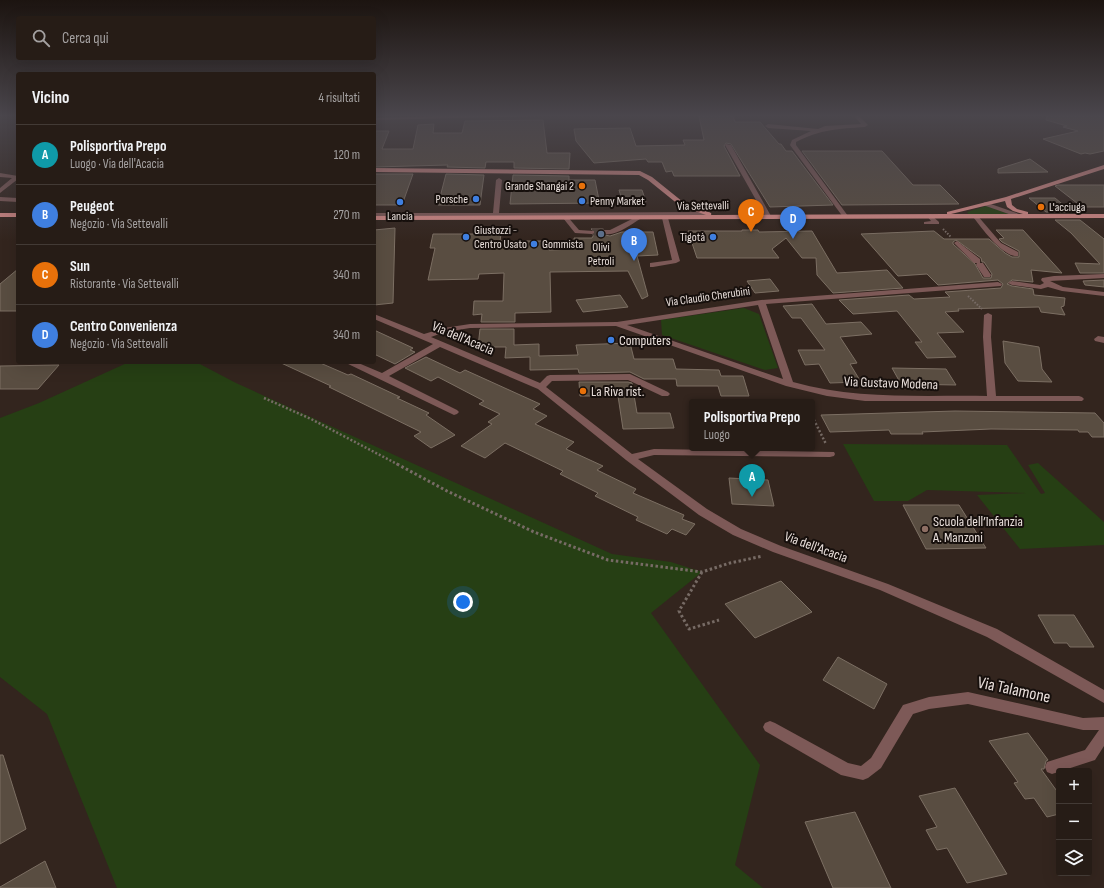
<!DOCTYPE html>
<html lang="it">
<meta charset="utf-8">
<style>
body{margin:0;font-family:"Sofia Sans Condensed",sans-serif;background:#2e251f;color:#f1f3f6}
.controls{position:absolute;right:12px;bottom:12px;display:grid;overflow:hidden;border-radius:4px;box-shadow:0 4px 16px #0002}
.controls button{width:36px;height:36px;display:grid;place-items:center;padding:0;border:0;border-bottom:1px solid #423a35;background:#261c16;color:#f1f3f6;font:20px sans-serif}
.you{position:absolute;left:463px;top:602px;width:14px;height:14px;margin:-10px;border:3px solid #fff;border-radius:50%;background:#1a73e8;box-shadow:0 0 0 6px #1a73e833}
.badge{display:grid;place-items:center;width:26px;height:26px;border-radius:50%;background:#2563eb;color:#fff;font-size:13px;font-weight:700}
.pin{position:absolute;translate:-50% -33px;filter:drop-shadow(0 1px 2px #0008)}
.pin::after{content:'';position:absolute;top:21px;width:14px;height:12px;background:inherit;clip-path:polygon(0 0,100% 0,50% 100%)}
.popup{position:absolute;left:689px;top:399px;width:126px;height:52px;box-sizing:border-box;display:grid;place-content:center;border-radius:4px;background:#261c16;filter:drop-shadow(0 1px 3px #0005);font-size:13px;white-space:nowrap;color:#a4a1a1}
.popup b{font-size:15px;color:#f1f3f6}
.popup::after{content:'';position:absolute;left:50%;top:100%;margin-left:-8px;border:8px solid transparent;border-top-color:#261c16}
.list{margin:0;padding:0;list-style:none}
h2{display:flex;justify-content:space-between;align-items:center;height:52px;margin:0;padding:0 16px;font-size:17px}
h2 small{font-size:13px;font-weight:400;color:#a4a1a1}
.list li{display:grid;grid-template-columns:26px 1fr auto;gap:12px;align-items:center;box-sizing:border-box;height:60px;padding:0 16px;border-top:1px solid #423a35}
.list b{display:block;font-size:15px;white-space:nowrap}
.list p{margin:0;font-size:13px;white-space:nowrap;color:#a4a1a1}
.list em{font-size:13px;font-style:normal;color:#a4a1a1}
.icon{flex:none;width:22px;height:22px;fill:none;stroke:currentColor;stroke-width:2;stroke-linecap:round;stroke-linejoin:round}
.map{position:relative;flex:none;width:1104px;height:888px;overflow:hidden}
.search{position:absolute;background:#261c16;box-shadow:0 4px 16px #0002;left:16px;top:16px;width:360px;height:44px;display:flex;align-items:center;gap:10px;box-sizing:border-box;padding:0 14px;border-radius:4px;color:#a4a1a1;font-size:15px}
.panel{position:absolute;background:#261c16;box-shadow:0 4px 16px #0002;left:16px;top:72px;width:360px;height:292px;border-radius:4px}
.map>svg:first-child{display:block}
.green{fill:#263f14}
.building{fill:#594d41;stroke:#7c6f63;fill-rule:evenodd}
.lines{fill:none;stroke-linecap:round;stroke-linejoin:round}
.minor-tunnel{stroke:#4e413a;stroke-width:7;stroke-dasharray:7 3.5;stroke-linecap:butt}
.path-far2{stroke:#776b65;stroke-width:2;stroke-dasharray:1.5 1.5;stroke-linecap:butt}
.path-far1{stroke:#776b65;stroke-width:2.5;stroke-dasharray:2 2;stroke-linecap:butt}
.path{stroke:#776b65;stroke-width:3;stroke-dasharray:2.5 2.5;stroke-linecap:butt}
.minor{fill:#7d5957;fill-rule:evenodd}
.major{fill:#d18885;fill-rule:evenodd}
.food-dot{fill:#e8710a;stroke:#160f0c;stroke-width:1.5}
.shop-dot{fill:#3f7fe0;stroke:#160f0c;stroke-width:1.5}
.service-dot{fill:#5c6f8a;stroke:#160f0c;stroke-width:1.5}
.education-dot{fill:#8d6e63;stroke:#160f0c;stroke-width:1.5}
.labels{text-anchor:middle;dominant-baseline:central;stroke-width:4;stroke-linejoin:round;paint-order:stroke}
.far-poi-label{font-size:12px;fill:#e9dfdb;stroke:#160f0c;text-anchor:start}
.far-street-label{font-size:12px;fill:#e9dfdb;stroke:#160f0c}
.street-label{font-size:14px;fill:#e9dfdb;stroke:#160f0c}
.poi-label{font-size:14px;fill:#e9dfdb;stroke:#160f0c;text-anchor:start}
.near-street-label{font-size:17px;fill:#e9dfdb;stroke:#160f0c}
</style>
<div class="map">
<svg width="1104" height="888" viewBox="0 0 1104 888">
<rect width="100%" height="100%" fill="#33251e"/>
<path class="green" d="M986 206 1010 214 969 215 967 212Z
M744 308 759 314 778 368 765 370 662 335 661 320Z
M129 362H196L236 383 612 554 671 562 702 572 651 613 760 765 735 865 763 888H117L47 714 0 677V418L39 403Z
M843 444 1007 445 1041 494 1045 493 1028 465 1038 463 1104 522V545L1020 549 977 495 1027 493 927 490 908 501H874Z"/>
<path class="building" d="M699 116H733L735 122H760L779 144H781L786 151H792L833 205 770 207 731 144 726 143 724 146 740 176H674L672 171 666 172 662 162H648L646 159 594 163 576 141 574 129 630 128 636 146 685 145 683 140H704Z
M1047 116H1104V151L1090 154 1085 153 1081 154 1043 139 1078 131 1063 127 1067 126 1046 120Z
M543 120 547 153H570L569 169 514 168V162H486L485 168 447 167 448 165 374 167V131H389L382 149H413L418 125 434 124 433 133H462L465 121Z
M802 151H882L913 185H940L959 204 842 205Z
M1030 159 1048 172 998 173V169Z
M374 174H413L402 205H374Z
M446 174 484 175 480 205H438Z
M513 175 569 176V180H595L599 200H597L598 203 510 204Z
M1058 185H1104V207H1082L1055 186Z
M619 190H642L646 202 623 203Z
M1029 198H1055L1072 212H1046Z
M1055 220H1080L1104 239V273H1080L1075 263 1100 264 1071 233Z
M395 228 393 303 374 305V230Z
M591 229H603L600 233 605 235 610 236 622 232H653L658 255 637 256 648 296 642 299 628 271 550 272 551 312 515 313V322H481L482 314 473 315 474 301H503L504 273 479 274 478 279 428 280 435 248H430L433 234H501L500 241H548L549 250 575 249 574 238H592L596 231Z
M742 230H758L759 232 812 231 837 273 887 270 903 288 833 293 817 275 816 258H802L786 238 772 249 779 258H697L688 231H742Z
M996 230H1023L1062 273 1031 270 1033 282 1012 280 1007 284 1012 286 1033 289 1034 295 1065 298 1064 306 1061 307 1065 315 1041 312 1039 307 958 309 959 311 945 312 964 332 937 333 956 357 927 358 915 342H922L897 311 853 314 839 300 909 295 914 299 950 297 945 292 1001 288 1003 284 998 280 938 285 927 274 898 276 861 234 934 231 944 239H989L1005 253 1012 257H1019V251L1002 242 999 239 1004 238ZM956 240 981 258 982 262H984L992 274 991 278H983L975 264 953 244V242Z
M18 269V311H0V284Z
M770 279 779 291 755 293 747 281Z
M1104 280V287L1085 285 1083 281Z
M620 295 628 307 583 312 576 300Z
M812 304 826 324 861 322 872 334 840 337 857 363 850 364 861 382 830 383 819 364 805 365 798 350H825L801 318H792L783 306Z
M480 329H514V345L539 344V356L578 355 576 345 630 343 634 359H673L676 369 719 370 721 376H743L749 396H721L718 386H677L676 379H644L630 372 579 373 578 369 530 370V357L505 358 506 347H478Z
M374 330 413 348 410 350 415 352 395 364 374 354Z
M1003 341 1039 347 1042 369 1052 382 1018 381 1005 363Z
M426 357 460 373 465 370 540 404 533 409 547 416 535 424 574 442 566 449 603 466 597 470 636 489 633 493 684 515 682 519 695 524 686 535 672 529 667 534 636 520 638 517 595 496 598 493 560 474 563 471 505 443 485 458 461 446 492 424 488 422 500 414 479 404 484 401 438 377 431 381 405 368Z
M279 362H318L348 375 351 374 400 397 397 398 429 413 426 415 455 435 431 448 414 436 421 432 329 387 331 386Z
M59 365 38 389H0V366Z
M892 368 946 369 956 385 901 384Z
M579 382H628L632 383 637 413H670L674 428 623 429 618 396H580Z
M955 411 1095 413 1104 423V437H1092L1088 432H1079L1078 430 991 429 922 432 923 434H891L889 430 830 432 821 415Z
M729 478 768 480 774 506 732 504Z
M903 505H959L986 548 926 549Z
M781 581 812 612 755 638 725 604Z
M1038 615H1074L1094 647H1070L1067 643H1054Z
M838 657 887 684 874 709 823 680Z
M1028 733 1048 760 1046 761 1044 769H1041L1059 794V814L1047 817 1034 798 1025 799 1014 783 1018 782 989 741Z
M0 755H3L26 829 0 844Z
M955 788 1007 874 967 883 947 848 937 850 926 830 937 827 919 796Z
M855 812 891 888H833L805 822Z
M45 861 56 888H0V887Z"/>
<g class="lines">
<path class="minor-tunnel" d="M592 232H604"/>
<path class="path-far2" d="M943 229 951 237
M968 296 982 309"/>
<path class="path-far1" d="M264 398 311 419 399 465
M812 416 826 444"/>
<path class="path" d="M397 464 447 491 534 532 608 560 702 572 730 563 763 556
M702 572 679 611 689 629 719 620"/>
<path class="minor" d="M441 116H546L374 120V118Z
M854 116H859L868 125 865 127C838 129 821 129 796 142V145L848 216 845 218 843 217 790 145 792 140 811 131 768 128 765 126 768 124 818 129 825 126 861 124Z
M726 144 731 145 771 216 770 217 765 216 725 145Z
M0 173 18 176V179L0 193V188L12 178 0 177Z
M499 178 502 180 499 213 709 212 712 214 709 216H665L668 218 680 261 676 263 653 267H650V263L672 260 662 218 665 216H638L641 218 640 219C630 225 611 240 601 232L604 230H610L638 216H567L579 230 594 231V233L592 234 575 233 563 218 565 216 374 217V213H493L496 180Z
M0 197 18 198V202L0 201Z
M985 202 1022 215 1023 216 1020 218 983 205 982 204Z
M930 214 939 222V224H924V222L931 221 927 216Z
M973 215H977L1001 243 1018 252V256C1003 258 982 228 973 217Z
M957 241 980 259V263H974L954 243Z
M977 263H983L991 275 990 277H984L976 265Z
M1104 274V278L1050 281 1063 287 1104 292V296L1062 291 1048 287 1041 289 1012 285 1008 283 1012 281 1040 285 1044 283 1041 280 1042 278 1054 276Z
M998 282 1002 284 1001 286 766 304 793 382C857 400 921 395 987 396L983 337 984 315 988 313 992 315 991 337 996 396H1079L1082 397 1084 399 1082 401H865L827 396 786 386 616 326 470 328 445 332 431 337 540 383 547 376 550 375 630 374 668 392 670 394 668 396H662L628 380 552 381 546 387 632 454 654 449 834 452 835 454 834 456 830 457 654 455 638 459 707 509 741 529 781 546 888 584 997 629 1104 690V703L987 637 880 590 773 552 733 535 699 515 626 460 538 389 440 347 389 376 457 410 459 412 457 414 454 415 344 362H356L382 373 433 344 374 319V314L424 334 444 328 470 324 617 322 761 300ZM758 305 783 379 627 325Z
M1098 336 1104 337V343L1095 341 1094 339Z
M968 692 1083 718 1104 717V746L1095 760 1052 774 1047 772 1045 767 1047 762 1085 750 1099 730H1083L968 704 929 709 913 714 881 768 868 778 863 780 841 775 765 731 763 727 765 723 770 721 775 723 848 763 861 766 871 758 903 705 929 697Z"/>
<path class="major" d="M1104 165V169L1011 199 1012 205 1017 209 1028 212V214H1104V218L374 220V216L706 215 679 205 648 180 639 175 374 172V168L640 171 652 177 683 202 711 213V215L947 214V212L1006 197ZM1005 201 1007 207 1013 211 1023 214H951Z
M0 213H18V217H0Z"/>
</g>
<linearGradient id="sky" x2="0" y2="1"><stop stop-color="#1c1410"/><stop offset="0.48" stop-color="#4a464c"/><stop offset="1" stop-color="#4a464c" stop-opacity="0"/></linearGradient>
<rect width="1104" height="241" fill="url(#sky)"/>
<g class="food-dot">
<circle cx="582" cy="186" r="4"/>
<circle cx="1041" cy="207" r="4"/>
<circle cx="583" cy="391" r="4"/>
</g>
<g class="shop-dot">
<circle cx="476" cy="199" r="4"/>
<circle cx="582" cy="201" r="4"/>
<circle cx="400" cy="202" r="4"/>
<circle cx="466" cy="237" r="4"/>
<circle cx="713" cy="237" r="4"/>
<circle cx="534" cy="244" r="4"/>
<circle cx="611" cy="340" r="4"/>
</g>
<circle class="service-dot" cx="601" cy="234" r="4"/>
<circle class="education-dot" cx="925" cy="529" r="4"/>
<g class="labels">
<g class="far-poi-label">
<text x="574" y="186" text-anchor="end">Grande Shangai 2</text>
<text x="468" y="199" text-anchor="end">Porsche</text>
<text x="590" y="201">Penny Market</text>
<text x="1049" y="207">L'acciuga</text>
<text x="400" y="216" text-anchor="middle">Lancia</text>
<text x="474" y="230">Giustozzi -<tspan x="474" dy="14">Centro Usato</tspan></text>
<text x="705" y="237" text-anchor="end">Tigotà</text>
<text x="542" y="244">Gommista</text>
<text x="601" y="247" text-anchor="middle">Olivi<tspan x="601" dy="14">Petroli</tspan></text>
</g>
<g class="far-street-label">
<text transform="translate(703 206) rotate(-1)">Via Settevalli</text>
<text transform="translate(708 297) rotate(-8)">Via Claudio Cherubini</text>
</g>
<g class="street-label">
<text transform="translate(463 338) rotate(23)">Via dell'Acacia</text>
<text transform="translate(891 383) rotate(2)">Via Gustavo Modena</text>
<text transform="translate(816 547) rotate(20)">Via dell'Acacia</text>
</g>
<g class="poi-label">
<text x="619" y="340">Computers</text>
<text x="591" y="391">La Riva rist.</text>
<text x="933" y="521">Scuola dell’Infanzia<tspan x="933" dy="16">A. Manzoni</tspan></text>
</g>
<g class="near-street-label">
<text transform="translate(1014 690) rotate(12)">Via Talamone</text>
</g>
</g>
</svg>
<div class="controls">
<button>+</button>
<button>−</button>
<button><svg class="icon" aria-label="layers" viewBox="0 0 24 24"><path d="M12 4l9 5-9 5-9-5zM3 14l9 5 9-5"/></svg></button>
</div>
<div class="you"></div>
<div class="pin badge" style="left:752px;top:497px;background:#0f9aa8">A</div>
<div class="popup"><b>Polisportiva Prepo</b>Luogo</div>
<div class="pin badge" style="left:634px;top:261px;background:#3f7fe0">B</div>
<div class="pin badge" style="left:751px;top:232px;background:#e8710a">C</div>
<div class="pin badge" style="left:793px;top:239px;background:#3f7fe0">D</div>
<div class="search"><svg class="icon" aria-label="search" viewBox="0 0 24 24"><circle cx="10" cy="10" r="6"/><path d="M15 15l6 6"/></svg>Cerca qui</div>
<section class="panel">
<h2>Vicino<small>4 risultati</small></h2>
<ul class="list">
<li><span class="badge" style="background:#0f9aa8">A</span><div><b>Polisportiva Prepo</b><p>Luogo · Via dell'Acacia</p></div><em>120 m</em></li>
<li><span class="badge" style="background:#3f7fe0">B</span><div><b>Peugeot</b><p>Negozio · Via Settevalli</p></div><em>270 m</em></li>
<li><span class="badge" style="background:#e8710a">C</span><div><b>Sun</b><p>Ristorante · Via Settevalli</p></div><em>340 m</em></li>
<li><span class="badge" style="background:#3f7fe0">D</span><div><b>Centro Convenienza</b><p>Negozio · Via Settevalli</p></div><em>340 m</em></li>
</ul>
</section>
</div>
